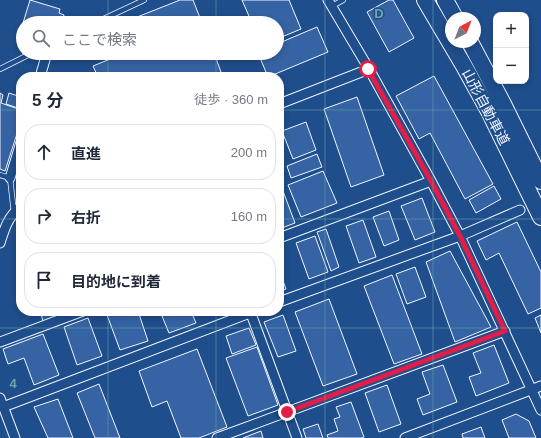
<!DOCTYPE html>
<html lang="ja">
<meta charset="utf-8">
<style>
body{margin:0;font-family:Helvetica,"Noto Sans JP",sans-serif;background:#f6f6f7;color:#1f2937}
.controls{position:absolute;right:12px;top:12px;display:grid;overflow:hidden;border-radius:8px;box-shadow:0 2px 6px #0003}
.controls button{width:36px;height:36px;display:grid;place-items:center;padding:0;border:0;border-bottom:1px solid #e0e1e3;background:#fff;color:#1f2937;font:20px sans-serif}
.compass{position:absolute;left:445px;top:12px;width:36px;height:36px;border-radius:50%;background:#fff;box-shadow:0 2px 6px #0003;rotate:42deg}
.stop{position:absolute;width:12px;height:12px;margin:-9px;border:3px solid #e11d48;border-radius:50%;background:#fff}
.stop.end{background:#e11d48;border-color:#fff;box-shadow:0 1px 4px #0008}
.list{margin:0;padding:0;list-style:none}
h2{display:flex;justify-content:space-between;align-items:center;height:52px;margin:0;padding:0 16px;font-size:17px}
h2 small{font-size:13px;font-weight:400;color:#747a83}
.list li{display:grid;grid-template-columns:26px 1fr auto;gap:12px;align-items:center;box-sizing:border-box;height:56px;margin:0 8px 8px;padding:0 8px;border:1px solid #e0e1e3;border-radius:16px}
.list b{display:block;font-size:15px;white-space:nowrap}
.list em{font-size:13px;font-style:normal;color:#747a83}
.icon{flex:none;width:22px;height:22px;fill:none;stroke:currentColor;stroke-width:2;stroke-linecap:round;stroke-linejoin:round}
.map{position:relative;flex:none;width:541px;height:438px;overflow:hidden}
.search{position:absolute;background:#fff;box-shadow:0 2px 6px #0003;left:16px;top:16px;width:268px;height:44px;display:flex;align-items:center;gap:10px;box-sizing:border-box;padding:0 14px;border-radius:22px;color:#747a83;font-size:15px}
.panel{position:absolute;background:#fff;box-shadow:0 2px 6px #0003;left:16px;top:72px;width:268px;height:244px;border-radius:16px}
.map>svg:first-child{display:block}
.building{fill:#3563a3;stroke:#f2f6ff}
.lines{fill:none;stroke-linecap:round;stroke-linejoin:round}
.lane-casing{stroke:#f2f6ff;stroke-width:6}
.street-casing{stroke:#f2f6ff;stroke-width:11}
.highway-casing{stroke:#f2f6ff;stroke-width:18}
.lane{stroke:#1f4e8c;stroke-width:4.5}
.street{stroke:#1f4e8c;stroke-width:9}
.highway{stroke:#1f4e8c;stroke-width:16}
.route{stroke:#e11d48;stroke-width:5}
.grid{fill:none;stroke:#6aa9a8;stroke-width:1;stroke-opacity:0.55}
.labels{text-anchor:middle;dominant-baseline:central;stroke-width:3;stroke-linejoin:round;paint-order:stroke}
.street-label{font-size:14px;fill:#f2f6ff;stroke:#1f4e8c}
.grid-label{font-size:13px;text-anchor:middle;font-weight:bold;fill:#6aa9a8;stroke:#1f4e8c;stroke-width:3;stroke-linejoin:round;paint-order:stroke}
</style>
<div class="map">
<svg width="541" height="438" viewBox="0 0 541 438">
<rect width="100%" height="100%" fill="#1f4e8c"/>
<path class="building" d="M30 0 60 9 59 13 64 15 62 23H23Z
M180 0H193L202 23H122Z
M242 0H289L301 29 277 39V23H252Z
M389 0H393L414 38 389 52 367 12Z
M317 27 328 52 268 77 258 53H277V44Z
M125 53H214L221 72 210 77H98L93 66Z
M434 76 493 184 465 199 430 133 419 139 396 96Z
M0 93 3 95 1 103 21 110V121L5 171 0 169Z
M9 93 21 97V109L6 104Z
M357 97 384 175 351 187 324 109Z
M306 122 316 150 293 159 282 131Z
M317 154 322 167 291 178 287 166Z
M323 171 337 203 301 217 288 185Z
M280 183 295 223 279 229V184Z
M494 186 501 199 476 213 469 200Z
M422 198 435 232 415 240 401 206Z
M389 211 399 240 384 246 373 217Z
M363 220 376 257 359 263 346 226Z
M517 222 541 272V308L528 314 499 253 486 260 477 241Z
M326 229 339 267 331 271 317 232Z
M315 236 328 272 309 279 296 243Z
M450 251 491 327 455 342 426 262Z
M415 267 426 297 407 304 396 274Z
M392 275 422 354 394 364 364 286Z
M282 278 286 289 279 292V279Z
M329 299 357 374 323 386 295 312Z
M40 311H69L43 321Z
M119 311H138L148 341 120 350 107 315Z
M171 311H191L196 323 169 333 162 316 171 313Z
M283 315 296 351 278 357 264 322Z
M541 315V333L535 318Z
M88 318 102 356 77 365 64 327Z
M249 328 256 345 232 354 226 336Z
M43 334 59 375 34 385 24 358 8 364 3 349Z
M494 345 509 383 476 396 469 377 481 373 473 353Z
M257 347 278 405 248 416 226 358Z
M197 349 227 427 199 438H181L167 401 152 407 139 371Z
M443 365 457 402 423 415 417 399 430 394 422 372Z
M99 384 120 438H95L77 393Z
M387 385 401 424 379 432 365 393Z
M58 399 73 438H48L34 407Z
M351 402 364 437 362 438H328L327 435 338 431 334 419 340 417 336 407Z
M516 414 529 421 536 438H509L502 420Z
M318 424 323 438H306L303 429Z
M481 427 485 438H463L462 434Z
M261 431 263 438H243Z"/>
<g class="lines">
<defs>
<path id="lane" d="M332 6 343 0
M95 23 144 0
M0 69 32 53
M0 175 10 178 14 213"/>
<path id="street" d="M328 0 369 69 431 181 460 236 541 410
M40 77 47 53
M279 104 369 69
M10 178 21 142
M279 238 431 181
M0 243C5 227 8 217 21 206
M279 302 460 236 520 210
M250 311 297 438
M0 342 83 311
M0 398 15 438
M3 407 255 311
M217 438 505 331
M405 438 541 386"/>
<path id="highway" d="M425 0 464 66 490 113 541 217
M445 0 455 18
M470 42 503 104 541 181"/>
</defs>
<use href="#lane" class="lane-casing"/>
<use href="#street" class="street-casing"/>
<use href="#highway" class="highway-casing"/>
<use href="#lane" class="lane"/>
<use href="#street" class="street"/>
<use href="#highway" class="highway"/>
</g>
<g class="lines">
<path class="route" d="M287 412 505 331 460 236 431 181 368 69"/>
</g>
<path class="grid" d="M108 0V23M216 0V23M325 0V438M433 0V438M108 53V77M216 53V77M0 110H21M279 110H541M0 219H21M279 219H541M108 311V438M216 311V438M0 328H541"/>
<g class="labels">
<g class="street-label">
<text transform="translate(486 107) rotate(62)">山形自動車道</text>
</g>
</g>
<g class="grid-label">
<text x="379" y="18">D</text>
<text x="13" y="388">4</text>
</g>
</svg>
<div class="controls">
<button>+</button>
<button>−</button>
</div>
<svg class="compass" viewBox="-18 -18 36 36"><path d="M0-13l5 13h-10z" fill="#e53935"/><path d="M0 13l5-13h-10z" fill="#747a83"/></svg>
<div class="stop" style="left:368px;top:69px"></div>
<div class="stop end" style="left:287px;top:412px"></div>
<div class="search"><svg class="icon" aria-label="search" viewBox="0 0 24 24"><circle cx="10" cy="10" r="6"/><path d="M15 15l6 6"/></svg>ここで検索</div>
<section class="panel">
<h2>5 分<small>徒歩 · 360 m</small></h2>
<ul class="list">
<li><svg class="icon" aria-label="ahead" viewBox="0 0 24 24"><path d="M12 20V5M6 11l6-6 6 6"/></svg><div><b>直進</b></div><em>200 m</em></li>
<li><svg class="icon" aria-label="right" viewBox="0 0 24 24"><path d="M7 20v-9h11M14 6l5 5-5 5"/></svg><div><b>右折</b></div><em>160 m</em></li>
<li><svg class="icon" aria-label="arrive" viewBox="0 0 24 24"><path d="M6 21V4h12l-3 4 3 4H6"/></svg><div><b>目的地に到着</b></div></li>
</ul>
</section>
</div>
